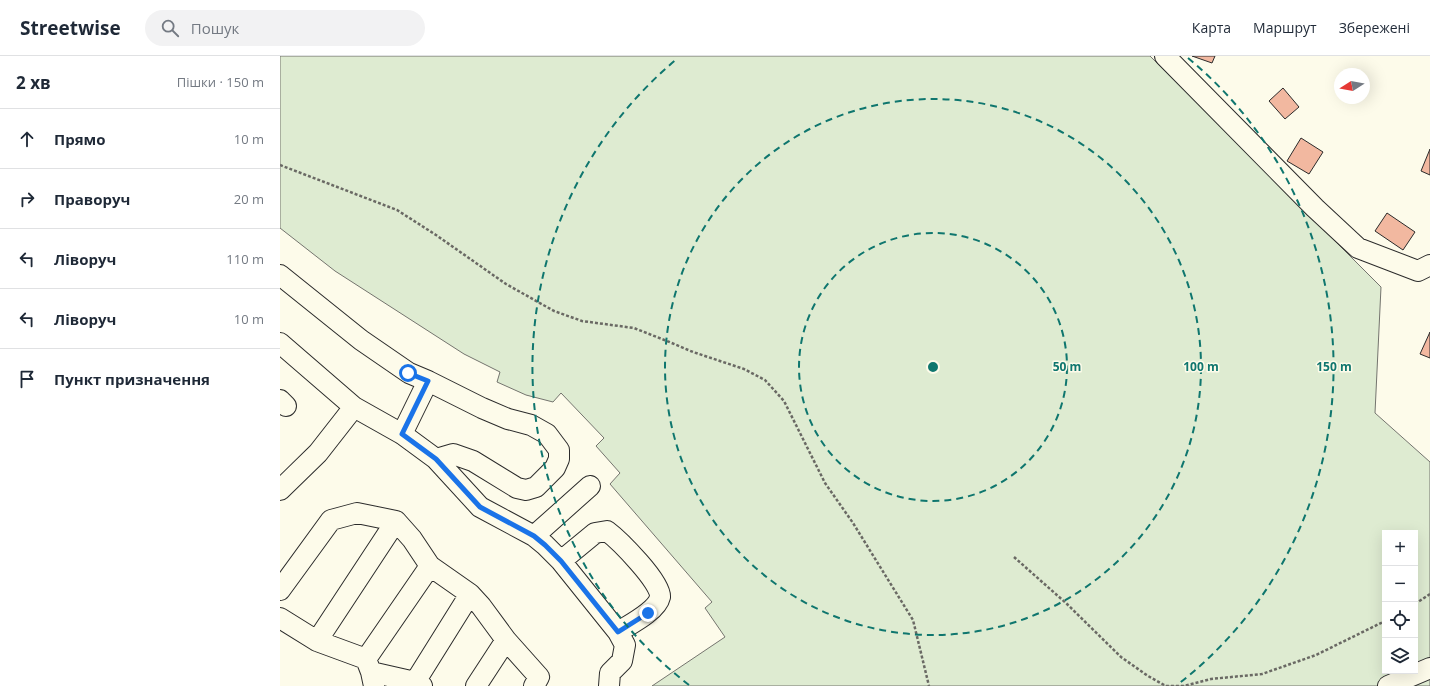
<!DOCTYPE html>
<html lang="uk">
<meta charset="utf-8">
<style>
body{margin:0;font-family:"Open Sans",sans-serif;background:#f2f2f3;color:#1f2937}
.controls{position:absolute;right:12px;bottom:12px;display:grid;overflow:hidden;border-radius:0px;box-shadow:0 4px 16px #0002}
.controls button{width:36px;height:36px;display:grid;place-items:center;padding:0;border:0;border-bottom:1px solid #e0e1e3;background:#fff;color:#1f2937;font:20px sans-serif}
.compass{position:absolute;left:1054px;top:12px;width:36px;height:36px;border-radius:50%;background:#fff;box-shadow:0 4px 16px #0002;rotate:259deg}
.stop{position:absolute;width:12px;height:12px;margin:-9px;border:3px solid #1a73e8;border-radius:50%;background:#fff}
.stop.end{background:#1a73e8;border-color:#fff;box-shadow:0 1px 4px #0008}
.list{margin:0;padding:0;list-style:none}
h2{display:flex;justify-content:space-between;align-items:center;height:52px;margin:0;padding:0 16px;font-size:17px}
h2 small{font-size:13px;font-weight:400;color:#747a83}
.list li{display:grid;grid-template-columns:26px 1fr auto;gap:12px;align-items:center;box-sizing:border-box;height:60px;padding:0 16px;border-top:1px solid #e0e1e3}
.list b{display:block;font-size:15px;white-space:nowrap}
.list em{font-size:13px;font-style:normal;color:#747a83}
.icon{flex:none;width:22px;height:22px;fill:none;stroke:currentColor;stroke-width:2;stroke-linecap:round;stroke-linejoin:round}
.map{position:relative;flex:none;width:1150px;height:630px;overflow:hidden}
header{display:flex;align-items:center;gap:24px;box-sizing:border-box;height:56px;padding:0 20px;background:#fff;border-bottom:1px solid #e0e1e3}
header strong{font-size:19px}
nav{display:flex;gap:22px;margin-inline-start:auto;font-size:14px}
.search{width:280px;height:36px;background:#f2f2f3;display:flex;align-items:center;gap:10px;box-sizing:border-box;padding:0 14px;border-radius:22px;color:#747a83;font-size:15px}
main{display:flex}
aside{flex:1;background:#fff}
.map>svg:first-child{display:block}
.green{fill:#deebd1;stroke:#74746e;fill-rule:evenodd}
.building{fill:#f2b8a0;stroke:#2b2b2b}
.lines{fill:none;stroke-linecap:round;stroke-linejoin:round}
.minor-casing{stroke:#2b2b2b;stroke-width:22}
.path{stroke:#6a6964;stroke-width:2.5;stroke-dasharray:3 2;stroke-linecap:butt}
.minor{stroke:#fdfbea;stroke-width:20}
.route{stroke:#1a73e8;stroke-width:5}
.ring{fill:none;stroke:#0f766e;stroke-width:2;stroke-dasharray:7 5}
.centre{fill:#0f766e;stroke:#fdfbea;stroke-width:2}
.ring-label{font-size:12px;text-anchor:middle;font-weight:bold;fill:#0f766e;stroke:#fdfbea;stroke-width:3;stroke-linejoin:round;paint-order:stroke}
</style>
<header>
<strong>Streetwise</strong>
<div class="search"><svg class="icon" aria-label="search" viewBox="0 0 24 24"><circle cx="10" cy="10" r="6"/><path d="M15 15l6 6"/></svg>Пошук</div>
<nav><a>Карта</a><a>Маршрут</a><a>Збережені</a></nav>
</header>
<main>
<aside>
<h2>2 хв<small>Пішки · 150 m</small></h2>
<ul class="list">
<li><svg class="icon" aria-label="ahead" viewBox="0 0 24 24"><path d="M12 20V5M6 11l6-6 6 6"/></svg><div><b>Прямо</b></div><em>10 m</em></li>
<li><svg class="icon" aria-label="right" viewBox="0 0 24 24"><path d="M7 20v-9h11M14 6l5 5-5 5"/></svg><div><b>Праворуч</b></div><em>20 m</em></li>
<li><svg class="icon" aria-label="left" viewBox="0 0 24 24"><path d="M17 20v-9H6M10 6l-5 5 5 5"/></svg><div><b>Ліворуч</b></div><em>110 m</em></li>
<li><svg class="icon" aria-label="left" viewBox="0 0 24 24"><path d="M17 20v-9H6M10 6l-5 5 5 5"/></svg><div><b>Ліворуч</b></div><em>10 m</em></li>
<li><svg class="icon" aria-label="arrive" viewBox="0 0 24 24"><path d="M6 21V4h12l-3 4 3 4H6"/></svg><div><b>Пункт призначення</b></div></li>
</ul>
</aside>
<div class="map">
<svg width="1150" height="630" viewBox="0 0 1150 630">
<rect width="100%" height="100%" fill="#fdfbea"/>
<path class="green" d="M0 0H870L1101 231 1095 357 1150 406V630H372L445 581 425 552 432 546 330 428 340 417 316 390 324 382 281 337 273 346 246 339 217 326 220 316 184 298 55 215 0 172ZM1105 477H1135V615H1105Z"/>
<path class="building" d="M912 0H935L932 7Z
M1003 32 1019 51 1005 63 989 45Z
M1021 82 1043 96 1029 118 1007 105Z
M1150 93V119L1141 115Z
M1107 157 1135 176 1123 194 1095 175Z
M1150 276V302L1140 298Z"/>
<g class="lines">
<defs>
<path id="minor" d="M885 0 1035 152 1078 192 1138 215 1150 209
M0 219 81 284 129 317 148 325 202 352 228 363 251 369 267 378 279 394V403L275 412 256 431 246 434 237 432 193 405 173 398 156 403
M0 287 74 351
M0 344 6 350
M122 378 148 325
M0 434 38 397 74 351 122 378 156 403 200 451 254 480 265 489 281 505 338 576 345 589 342 605 330 617 329 630
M254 480 310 430
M281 505 315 477 327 475C339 484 382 527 380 541 377 555 349 569 338 576
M0 534 51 464 77 457 116 465 132 483 150 510 190 538 201 550 226 584 259 621 254 630
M0 562 37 585 86 603 91 616 94 630
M37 585 116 465
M86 603 150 510
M91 616 135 626 142 630
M135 626 190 538
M196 630 226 584
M1108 630 1150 612"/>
</defs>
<use href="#minor" class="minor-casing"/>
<path class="path" d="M0 109 117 154 156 179 226 228 274 255 302 265 354 272 387 285 413 296 464 313 485 324 504 345 545 427 573 467 633 564 649 630
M734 501 787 548 841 601 868 620 886 630H904L931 623 982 618 1036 599 1105 565
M1135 548 1150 538"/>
<use href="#minor" class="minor"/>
</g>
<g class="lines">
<path class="route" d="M128 317 148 325 122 378 156 403 200 451 254 480 265 489 281 505 338 576 368 557"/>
</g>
<g class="ring">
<circle cx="653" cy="311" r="134"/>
<circle cx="653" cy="311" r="268"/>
<path d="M409 629A401 401 0 0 1 398 2M908 2A401 401 0 0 1 897 629"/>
</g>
<circle cx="653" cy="311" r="6" class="centre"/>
<g class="ring-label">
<text x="787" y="315">50 m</text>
<text x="921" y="315">100 m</text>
<text x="1054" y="315">150 m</text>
</g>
</svg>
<div class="controls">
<button>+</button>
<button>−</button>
<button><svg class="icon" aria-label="locate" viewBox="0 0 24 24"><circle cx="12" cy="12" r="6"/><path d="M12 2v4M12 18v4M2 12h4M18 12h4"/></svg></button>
<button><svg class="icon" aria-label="layers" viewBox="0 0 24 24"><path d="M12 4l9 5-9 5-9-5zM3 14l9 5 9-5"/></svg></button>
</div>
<svg class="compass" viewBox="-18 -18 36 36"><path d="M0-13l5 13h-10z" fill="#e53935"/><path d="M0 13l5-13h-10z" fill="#747a83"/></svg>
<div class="stop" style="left:128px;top:317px"></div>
<div class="stop end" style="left:368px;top:557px"></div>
</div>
</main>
